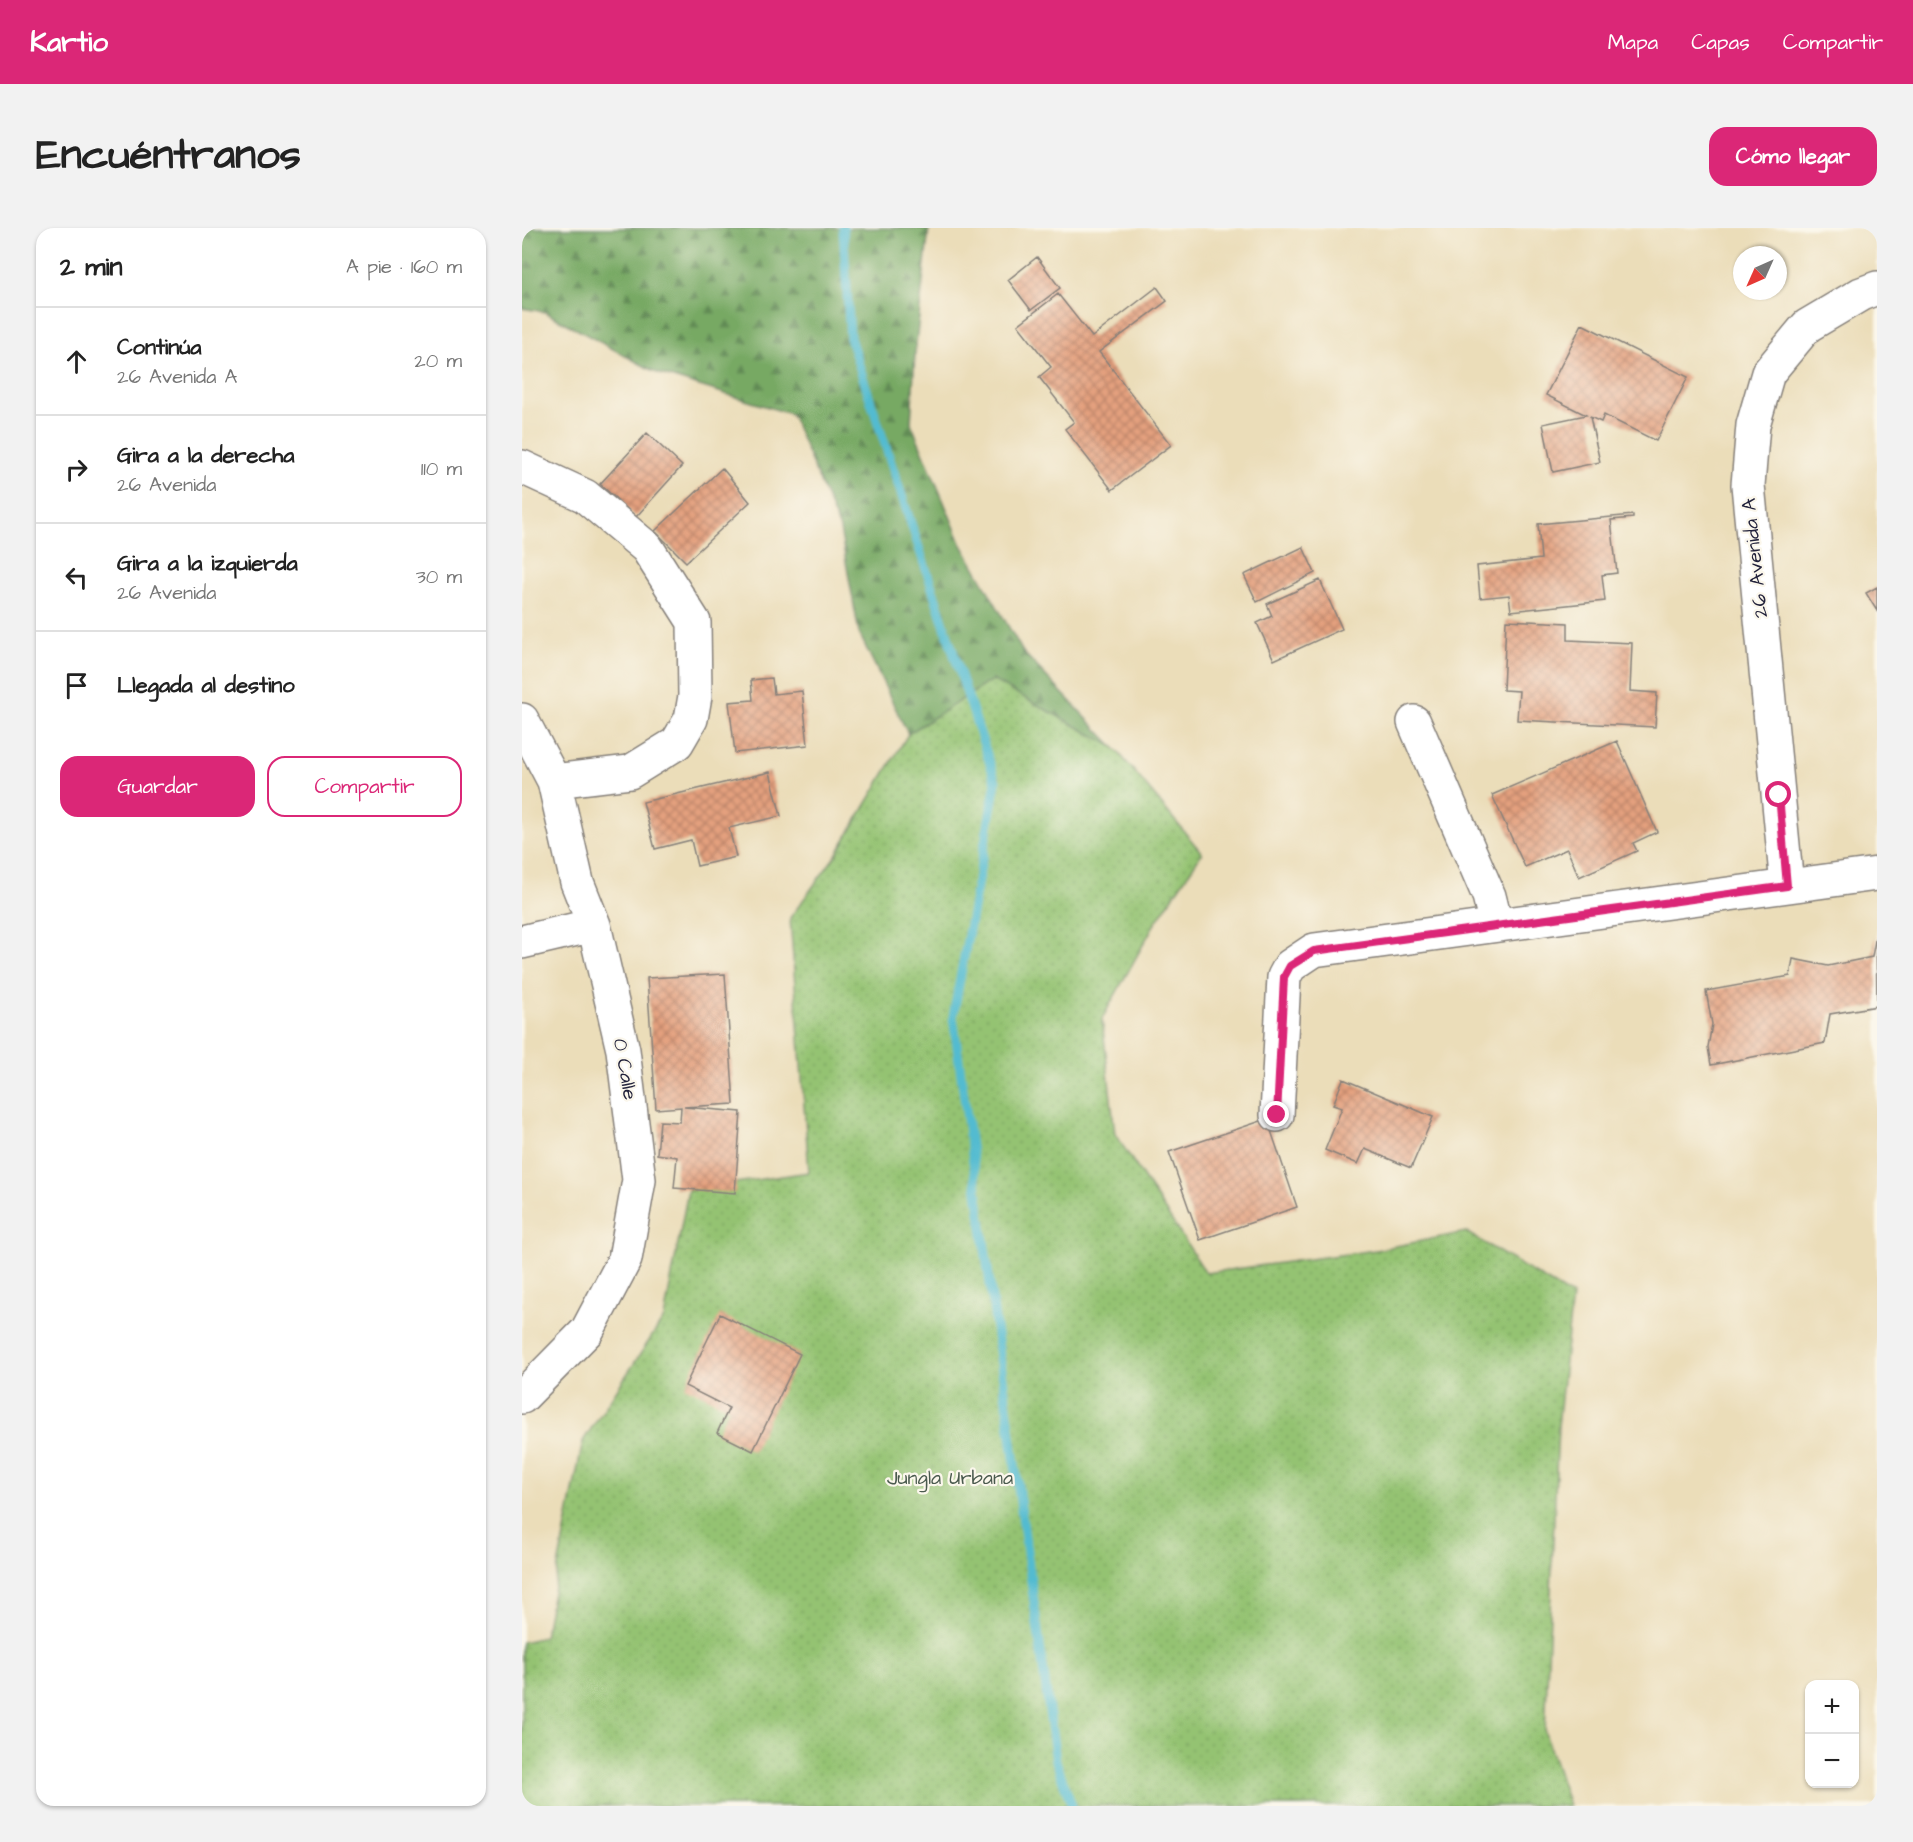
<!DOCTYPE html>
<html lang="es">
<meta charset="utf-8">
<style>
body{margin:0;font-family:"Architects Daughter",sans-serif;background:#f2f2f2;color:#222}
.controls{position:absolute;right:18px;bottom:18px;display:grid;overflow:hidden;border-radius:12px;box-shadow:0 2px 4px #0004}
.controls button{width:54px;height:54px;display:grid;place-items:center;padding:0;border:0;border-bottom:2px solid #e0e0e0;background:#fff;color:#222;font:30px sans-serif}
.compass{position:absolute;left:1211px;top:18px;width:54px;height:54px;border-radius:50%;background:#fff;box-shadow:0 2px 4px #0004;rotate:225deg}
.stop{position:absolute;width:18px;height:18px;margin:-14px;border:4px solid #db2777;border-radius:50%;background:#fff}
.stop.end{background:#db2777;border-color:#fff;box-shadow:0 2px 6px #0008}
.list{margin:0;padding:0;list-style:none}
h2{display:flex;justify-content:space-between;align-items:center;height:78px;margin:0;padding:0 24px;font-size:26px}
h2 small{font-size:20px;font-weight:400;color:#767676}
.list li{display:grid;grid-template-columns:39px 1fr auto;gap:18px;align-items:center;box-sizing:border-box;height:108px;padding:0 24px;border-top:2px solid #e0e0e0}
.list b{display:block;font-size:22px;white-space:nowrap}
.list p{margin:0;font-size:20px;white-space:nowrap;color:#767676}
.list em{font-size:20px;font-style:normal;color:#767676}
.actions{display:flex;gap:12px;padding:18px 24px}
.actions a{flex:1;padding:14px 0;border:2px solid #db2777;border-radius:18px;text-align:center;font-size:21px;color:#db2777}
.actions .main{background:#db2777;color:#fff}
.icon{flex:none;width:33px;height:33px;fill:none;stroke:currentColor;stroke-width:2;stroke-linecap:round;stroke-linejoin:round}
.map{position:relative;flex:none;width:1355px;height:1578px;overflow:hidden;border-radius:18px}
header{display:flex;align-items:center;gap:36px;box-sizing:border-box;height:84px;padding:0 30px;background:#db2777;color:#fff}
header strong{font-size:28px}
nav{display:flex;gap:33px;margin-inline-start:auto;font-size:21px}
.intro{display:flex;align-items:center;justify-content:space-between;box-sizing:border-box;height:144px;padding:0 36px}
h1{margin:0;font-size:42px}
.button{padding:15px 27px;border-radius:18px;background:#db2777;color:#fff;font-size:21px;font-weight:700}
main{display:flex;gap:36px;padding:0 36px}
aside{flex:1;background:#fff;border-radius:18px;box-shadow:0 2px 4px #0004}
.map>svg:first-child{display:block}
.forest{fill:url(#forest-firs);stroke:#4c6650;stroke-width:1.5}
.park{fill:url(#park-dots);stroke:#5b7256;stroke-width:1.5}
.lines{fill:none;stroke-linecap:round;stroke-linejoin:round}
.stream{stroke:#52bbd0;stroke-width:9}
.building{fill:url(#building-cross-hatch)}
.minor-casing{stroke:#86807a;stroke-width:36}
.minor{stroke:#fff;stroke-width:33}
.route{stroke:#db2777;stroke-width:8}
.labels{text-anchor:middle;dominant-baseline:central;stroke-width:4.5;stroke-linejoin:round;paint-order:stroke}
.street-label{font-size:20px;fill:#22223b;stroke:#fbf7ec}
.park-label{font-size:20px;fill:#4a5a4e;stroke:#fbf7ec}
</style>
<header>
<strong>Kartio</strong>
<nav><a>Mapa</a><a>Capas</a><a>Compartir</a></nav>
</header>
<div class="intro"><h1>Encuéntranos</h1><a class="button">Cómo llegar</a></div>
<main>
<aside>
<h2>2 min<small>A pie · 160 m</small></h2>
<ul class="list">
<li><svg class="icon" aria-label="ahead" viewBox="0 0 24 24"><path d="M12 20V5M6 11l6-6 6 6"/></svg><div><b>Continúa</b><p>26 Avenida A</p></div><em>20 m</em></li>
<li><svg class="icon" aria-label="right" viewBox="0 0 24 24"><path d="M7 20v-9h11M14 6l5 5-5 5"/></svg><div><b>Gira a la derecha</b><p>26 Avenida</p></div><em>110 m</em></li>
<li><svg class="icon" aria-label="left" viewBox="0 0 24 24"><path d="M17 20v-9H6M10 6l-5 5 5 5"/></svg><div><b>Gira a la izquierda</b><p>26 Avenida</p></div><em>30 m</em></li>
<li><svg class="icon" aria-label="arrive" viewBox="0 0 24 24"><path d="M6 21V4h12l-3 4 3 4H6"/></svg><div><b>Llegada al destino</b></div></li>
</ul>
<div class="actions"><a class="main">Guardar</a><a>Compartir</a></div>
</aside>
<div class="map">
<svg width="1355" height="1578" viewBox="0 0 1355 1578">
<defs>
<pattern id="forest-firs" width="22" height="20" patternUnits="userSpaceOnUse" patternTransform="scale(1.5)"><rect width="22" height="20" fill="#77a964"/><path d="M5 1l3.5 6h-7zM16 11l3.5 6h-7z" fill="#618954"/></pattern>
<pattern id="park-dots" width="8" height="8" patternUnits="userSpaceOnUse" patternTransform="scale(1.5)"><rect width="8" height="8" fill="#94c372"/><path d="M2 2h.1M6 6h.1" fill="none" stroke="#7fa764" stroke-width="1.8" stroke-linecap="round"/></pattern>
<pattern id="building-cross-hatch" width="8" height="8" patternUnits="userSpaceOnUse" patternTransform="scale(1.5)"><rect width="8" height="8" fill="#e4a07e"/><path d="M0 0l8 8M0 8l8-8" fill="none" stroke="#b88268"/></pattern>
</defs>
<rect width="100%" height="100%" fill="#fbf7ec"/>
<filter id="ink" filterUnits="userSpaceOnUse"><feTurbulence type="fractalNoise" baseFrequency=".0167" numOctaves="2"/><feDisplacementMap in="SourceGraphic" scale="12" xChannelSelector="R" yChannelSelector="G"/><feConvolveMatrix kernelMatrix="1 2 1 2 8 2 1 2 1" color-interpolation-filters="sRGB"/></filter>
<filter id="wash" filterUnits="userSpaceOnUse"><feTurbulence type="fractalNoise" baseFrequency=".008" numOctaves="4" result="noise"/><feDisplacementMap in="SourceGraphic" scale="24" xChannelSelector="R" yChannelSelector="G"/><feGaussianBlur stdDeviation="1.35" result="paint"/><feColorMatrix in="noise" values="0 0 0 0 0 0 0 0 0 0 0 0 0 0 0 0 0 1.4 0 .05"/><feComposite in="paint" operator="in"/></filter>
<g filter="url(#wash)">
<rect width="100%" height="100%" fill="#ebddb9"/>
<path class="forest" d="M0 0H407L393 125 389 195 439 315 501 424 592 519 470 452 386 506 337 405 318 301 269 186 135 145 23 84 0 80Z"/>
<path class="park" d="M470 452 592 519 680 625 632 697 580 791 593 906 684 1045 854 1022 944 1004 1050 1068 1036 1198 1023 1505 1047 1578H0V1414L22 1409 61 1213 142 1090 166 962 287 944 268 690 314 627 386 506Z"/>
<g class="lines">
<path class="stream" d="M321 0 328 110 474 554 431 789 534 1533 550 1578"/>
</g>
<g id="blocks">
<path class="building" d="M515 29 538 60 509 82 486 52Z
M635 59 645 73 577 124 649 217 590 262 543 201 552 194 517 149 529 139 496 97 536 66 570 109Z
M1060 96 1166 149 1134 213 1082 187 1079 194 1068 189 1078 234 1031 244 1021 196 1064 187 1024 167Z
M125 205 160 238 114 289 78 256Z
M200 240 228 274 164 334 133 303Z
M1111 287V290L1089 292 1095 345 1080 347 1083 373 989 383 987 367 958 370 955 338 1019 331 1016 296Z
M781 319 793 345 735 374 722 347Z
M798 352 820 401 752 432 735 395 750 388 745 376Z
M1355 359V383L1344 365Z
M984 392 1046 395V412L1110 415 1108 463 1135 465 1133 499 995 492 997 463 981 462Z
M250 450 252 466 280 463 286 517 213 525 207 474 231 472 229 452Z
M1095 513 1135 604 1111 615 1115 623 1057 649 1045 621 1003 639 970 567Z
M248 544 259 588 207 600 214 629 175 638 169 612 133 621 121 574Z
M1354 707 1355 778 1308 786 1303 815 1189 837 1186 819 1190 796 1184 763 1268 748 1271 731 1306 738 1350 729Z
M203 746 212 876 162 879 219 884 213 965 152 960 155 929 135 926 138 893 158 894 159 879 134 881 125 750Z
M821 851 911 889 889 940 843 921 836 936 803 922 820 880 811 877Z
M745 891 775 979 678 1012 647 924Z
M198 1086 278 1126 231 1223 195 1205 207 1180 163 1158Z"/>
</g>
</g>
<g filter="url(#ink)">
<use href="#blocks" fill-opacity="0" stroke="#86807a" stroke-width="1.5"/>
<g class="lines">
<defs>
<path id="minor" d="M0 239 63 268 125 320 172 394 173 468 169 491 155 515 108 544 32 553
M0 492 32 553 55 654 72 697 101 822 117 952 103 1031 65 1103 0 1169
M892 494 967 668 974 696
M1265 658 1226 257 1231 197 1246 145 1285 98 1339 66 1355 60
M0 714 72 697
M755 887 762 749 768 738 792 722 1355 646"/>
</defs>
<use href="#minor" class="minor-casing"/>
<use href="#minor" class="minor"/>
</g>
</g>
<g class="lines" filter="url(#ink)">
<path class="route" d="M755 887 762 749 768 738 792 723 1265 658 1257 567"/>
</g>
<g class="labels">
<g class="street-label">
<text transform="translate(1233 330) rotate(-96)">26 Avenida A</text>
<text transform="translate(103 841) rotate(80)">0 Calle</text>
</g>
<g class="park-label">
<text x="428" y="1250">Jungla Urbana</text>
</g>
</g>
</svg>
<div class="controls">
<button>+</button>
<button>−</button>
</div>
<svg class="compass" viewBox="-18 -18 36 36"><path d="M0-13l5 13h-10z" fill="#e53935"/><path d="M0 13l5-13h-10z" fill="#767676"/></svg>
<div class="stop" style="left:1257px;top:567px"></div>
<div class="stop end" style="left:755px;top:887px"></div>
</div>
</main>
